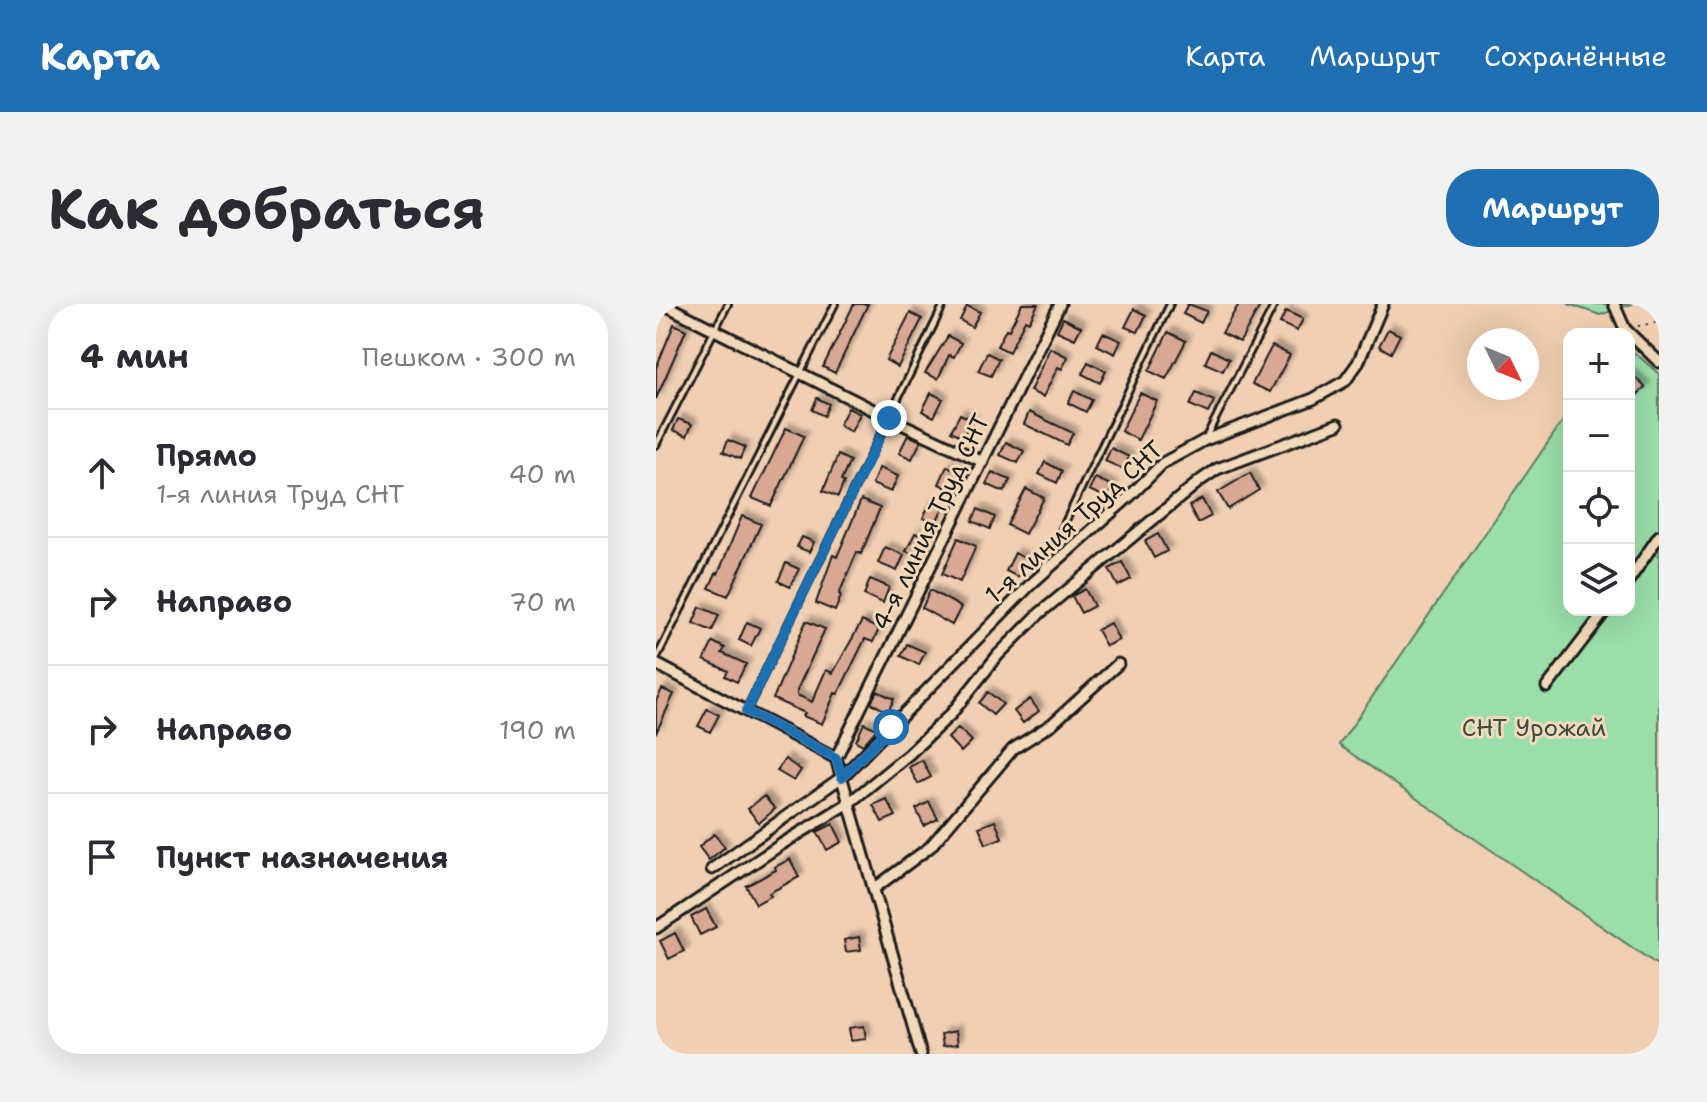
<!DOCTYPE html>
<html lang="ru">
<meta charset="utf-8">
<style>
body{margin:0;font-family:"Shantell Sans",sans-serif;background:#f2f2f3;color:#2b2b33}
.controls{position:absolute;right:24px;top:24px;display:grid;overflow:hidden;border-radius:16px;box-shadow:0 8px 32px #0002}
.controls button{width:72px;height:72px;display:grid;place-items:center;padding:0;border:0;border-bottom:2px solid #e1e1e2;background:#fff;color:#2b2b33;font:40px sans-serif}
.compass{position:absolute;left:811px;top:24px;width:72px;height:72px;border-radius:50%;background:#fff;box-shadow:0 8px 32px #0002;rotate:133deg}
.stop{position:absolute;width:24px;height:24px;margin:-18px;border:6px solid #1f6fb2;border-radius:50%;background:#fff}
.stop.end{background:#1f6fb2;border-color:#fff;box-shadow:0 2px 8px #0008}
.list{margin:0;padding:0;list-style:none}
h2{display:flex;justify-content:space-between;align-items:center;height:104px;margin:0;padding:0 32px;font-size:34px}
h2 small{font-size:26px;font-weight:400;color:#7c7c81}
.list li{display:grid;grid-template-columns:52px 1fr auto;gap:24px;align-items:center;box-sizing:border-box;height:128px;padding:0 32px;border-top:2px solid #e1e1e2}
.list b{display:block;font-size:30px;white-space:nowrap}
.list p{margin:0;font-size:26px;white-space:nowrap;color:#7c7c81}
.list em{font-size:26px;font-style:normal;color:#7c7c81}
.icon{flex:none;width:44px;height:44px;fill:none;stroke:currentColor;stroke-width:2;stroke-linecap:round;stroke-linejoin:round}
.map{position:relative;flex:none;width:1003px;height:750px;overflow:hidden;border-radius:32px}
header{display:flex;align-items:center;gap:48px;box-sizing:border-box;height:112px;padding:0 40px;background:#1f6fb2;color:#fff}
header strong{font-size:38px}
nav{display:flex;gap:44px;margin-inline-start:auto;font-size:28px}
.intro{display:flex;align-items:center;justify-content:space-between;box-sizing:border-box;height:192px;padding:0 48px}
h1{margin:0;font-size:56px}
.button{padding:20px 36px;border-radius:32px;background:#1f6fb2;color:#fff;font-size:28px;font-weight:700}
main{display:flex;gap:48px;padding:0 48px}
aside{flex:1;background:#fff;border-radius:32px;box-shadow:0 8px 32px #0002}
.map>svg:first-child{display:block}
.green{fill:#9adeaa;stroke:#5b7d63;stroke-width:2}
.building{fill:#d8a893;stroke:#1c1c1c;stroke-width:2;filter:url(#shadow)}
.lines{fill:none;stroke-linecap:round;stroke-linejoin:round}
.service-casing{stroke:#1c1c1c;stroke-width:10}
.minor-casing{stroke:#1c1c1c;stroke-width:15}
.path{stroke:#1c1c1c;stroke-width:2;stroke-dasharray:2 6;stroke-linecap:butt}
.service{stroke:#f2d9b9;stroke-width:4}
.minor{stroke:#f2d9b9;stroke-width:9}
.route{stroke:#1f6fb2;stroke-width:10}
.labels{text-anchor:middle;dominant-baseline:central;stroke-width:6;stroke-linejoin:round;paint-order:stroke}
.street-label{font-size:24px;fill:#1c1c1c;stroke:#f2d9b9}
.park-label{font-size:24px;fill:#3c4c40;stroke:#f2d9b9}
</style>
<header>
<strong>Карта</strong>
<nav><a>Карта</a><a>Маршрут</a><a>Сохранённые</a></nav>
</header>
<div class="intro"><h1>Как добраться</h1><a class="button">Маршрут</a></div>
<main>
<aside>
<h2>4 мин<small>Пешком · 300 m</small></h2>
<ul class="list">
<li><svg class="icon" aria-label="ahead" viewBox="0 0 24 24"><path d="M12 20V5M6 11l6-6 6 6"/></svg><div><b>Прямо</b><p>1-я линия Труд СНТ</p></div><em>40 m</em></li>
<li><svg class="icon" aria-label="right" viewBox="0 0 24 24"><path d="M7 20v-9h11M14 6l5 5-5 5"/></svg><div><b>Направо</b></div><em>70 m</em></li>
<li><svg class="icon" aria-label="right" viewBox="0 0 24 24"><path d="M7 20v-9h11M14 6l5 5-5 5"/></svg><div><b>Направо</b></div><em>190 m</em></li>
<li><svg class="icon" aria-label="arrive" viewBox="0 0 24 24"><path d="M6 21V4h12l-3 4 3 4H6"/></svg><div><b>Пункт назначения</b></div></li>
</ul>
</aside>
<div class="map">
<svg width="1003" height="750" viewBox="0 0 1003 750">
<defs>
<filter id="shadow"><feDropShadow dx="5" dy="-5" stdDeviation="2" flood-color="#0004"/></filter>
</defs>
<rect width="100%" height="100%" fill="#f0cfb2"/>
<filter id="ink" filterUnits="userSpaceOnUse"><feTurbulence type="fractalNoise" baseFrequency=".0125" numOctaves="2"/><feDisplacementMap in="SourceGraphic" scale="16" xChannelSelector="R" yChannelSelector="G"/><feConvolveMatrix kernelMatrix="1 2 1 2 8 2 1 2 1" color-interpolation-filters="sRGB"/></filter>
<g filter="url(#ink)">
<path class="green" d="M912 0H976L944 11Z
M973 44 1003 70V662L683 441 913 108V306H973Z"/>
<path class="building" d="M198 0H212L179 69 167 63Z
M366 0H382L373 18 369 16 353 48 341 42 350 25 353 26Z
M532 0 551 7 545 19 527 10Z
M583 0H605L584 38 566 29Z
M311 2 324 8 316 23 304 16Z
M478 5 490 11 482 28 469 23Z
M630 7 647 15 641 27 624 19Z
M254 9 266 15 242 63 230 56Z
M407 14 425 23 419 35 401 27Z
M18 20 30 26 0 95V64Z
M732 25 744 31 735 49 723 42Z
M512 28 530 37 510 75 493 67Z
M447 29 465 37 459 50 441 41Z
M292 32 305 39 298 53 293 51 282 75 269 69Z
M616 42 634 51 614 88 596 80Z
M394 44 412 53 406 65 402 63 387 93 374 87Z
M555 46 573 55 567 67 549 59Z
M331 49 343 55 335 72 322 67Z
M432 58 450 67 444 79 426 70Z
M973 68 989 83 978 94 973 89Z
M418 87 436 96 430 108 412 99Z
M275 89 287 95 278 113 266 107Z
M484 89 501 97 482 136 465 127Z
M540 89 558 97 552 109 534 101Z
M161 94 173 100 168 112 156 106Z
M192 104 204 110 195 128 183 121Z
M373 108 417 129 411 141 368 120Z
M304 110 316 116 307 133 295 127Z
M22 115 36 120 31 132 17 126Z
M130 124 148 132 115 202 96 194Z
M252 131 265 137 256 155 243 149Z
M72 136 89 143 84 155 67 148Z
M350 138 368 147 362 159 344 151Z
M455 144 473 153 467 165 449 157Z
M182 151 194 157 185 177 188 178 182 193 167 187Z
M389 158 406 167 401 179 383 170Z
M291 162 304 168 295 186 283 180Z
M223 164 242 172 235 188 216 180Z
M336 168 354 176 348 188 330 180Z
M594 169 603 186 572 205 562 188Z
M439 174 457 182 451 194 433 186Z
M370 185 388 194 369 230 351 221Z
M546 195 555 212 542 219 533 202Z
M205 196 224 204 205 250 201 248 183 290 185 292 179 307 160 299 177 251 181 253Z
M275 197 288 202 279 220 267 214Z
M322 205 339 213 334 225 316 217Z
M86 212 105 220 72 292 53 284 60 269 62 270Z
M259 229 271 235 262 253 250 247Z
M502 230 511 247 498 254 489 237Z
M146 233 158 238 153 248 141 243Z
M302 234 320 242 304 278 286 270Z
M229 243 248 251 241 267 222 259Z
M359 249 371 256 362 273 350 267Z
M466 258 475 275 462 282 453 265Z
M130 259 143 265 134 283 122 277Z
M214 275 233 283 227 299 208 291Z
M429 285 438 302 425 309 416 292Z
M274 286 305 303 296 321 266 304Z
M44 303 63 311 56 327 37 319Z
M150 317 169 325 141 386V391L156 398 170 366 177 369 206 317 223 325 217 338 209 335 182 390 179 389 166 420 147 412 149 409 117 395Z
M91 318 104 324 95 342 83 336Z
M454 319 463 336 450 342 441 326Z
M57 338 69 344 66 349 90 360 81 378 69 372 72 367 48 356Z
M251 340 269 348 263 361 245 352Z
M6 385 18 390 0 429V397Z
M221 387 238 395 232 408 215 399Z
M332 388 347 400 337 411 323 399Z
M374 395 383 407 367 419 358 407Z
M51 405 63 411 54 428 42 422Z
M208 419 221 425 207 441 200 437Z
M302 424 316 437 305 448 292 434Z
M129 455 145 466 138 477 121 467Z
M266 456 275 473 262 480 253 463Z
M108 492 119 505 103 519 92 505Z
M230 495 240 512 226 518 217 501Z
M273 498 282 515 268 522 260 505Z
M339 517 346 534 330 540 323 523Z
M177 520 186 538 171 546 161 528Z
M58 530 69 543 53 556 43 543Z
M134 555 143 573 113 589 115 592 100 600 90 582 120 566 119 563Z
M50 605 60 623 44 631 35 613Z
M19 629 28 647 13 655 4 637Z
M203 633 205 646 190 648 188 636Z
M208 722 210 735 195 737 193 724Z
M300 727 302 740 287 742 285 730Z"/>
<g class="lines">
<defs>
<path id="service" d="M550 133 619 0
M0 141 72 0
M387 264 514 0
M0 355 179 0
M90 407 288 0"/>
<path id="minor" d="M7 0 233 114 327 158
M958 0 969 25 1003 58
M973 276 1003 232
M0 360 180 454 265 750
M891 383 950 306
M180 454 404 0
M56 565 186 473 374 281 474 192 507 159 549 136 657 95 689 77 702 59 727 0
M219 584 274 543 357 445 396 420 462 360
M0 624 126 540 193 499 253 450 295 410 342 351 384 309 545 176 561 165 682 120"/>
</defs>
<use href="#service" class="service-casing"/>
<use href="#minor" class="minor-casing"/>
<path class="path" d="M982 22 1003 18"/>
<use href="#service" class="service"/>
<use href="#minor" class="minor"/>
</g>
</g>
<g class="lines" filter="url(#ink)">
<path class="route" d="M233 114 90 407 180 454 186 473 235 423"/>
</g>
<g class="labels">
<g class="street-label">
<text transform="translate(275 218) rotate(-64)">4-я линия Труд СНТ</text>
<text transform="translate(418 218) rotate(-42)">1-я линия Труд СНТ</text>
</g>
<g class="park-label">
<text x="878" y="424">СНТ Урожай</text>
</g>
</g>
</svg>
<div class="controls">
<button>+</button>
<button>−</button>
<button><svg class="icon" aria-label="locate" viewBox="0 0 24 24"><circle cx="12" cy="12" r="6"/><path d="M12 2v4M12 18v4M2 12h4M18 12h4"/></svg></button>
<button><svg class="icon" aria-label="layers" viewBox="0 0 24 24"><path d="M12 4l9 5-9 5-9-5zM3 14l9 5 9-5"/></svg></button>
</div>
<svg class="compass" viewBox="-18 -18 36 36"><path d="M0-13l5 13h-10z" fill="#e53935"/><path d="M0 13l5-13h-10z" fill="#7c7c81"/></svg>
<div class="stop" style="left:235px;top:423px"></div>
<div class="stop end" style="left:233px;top:114px"></div>
</div>
</main>
